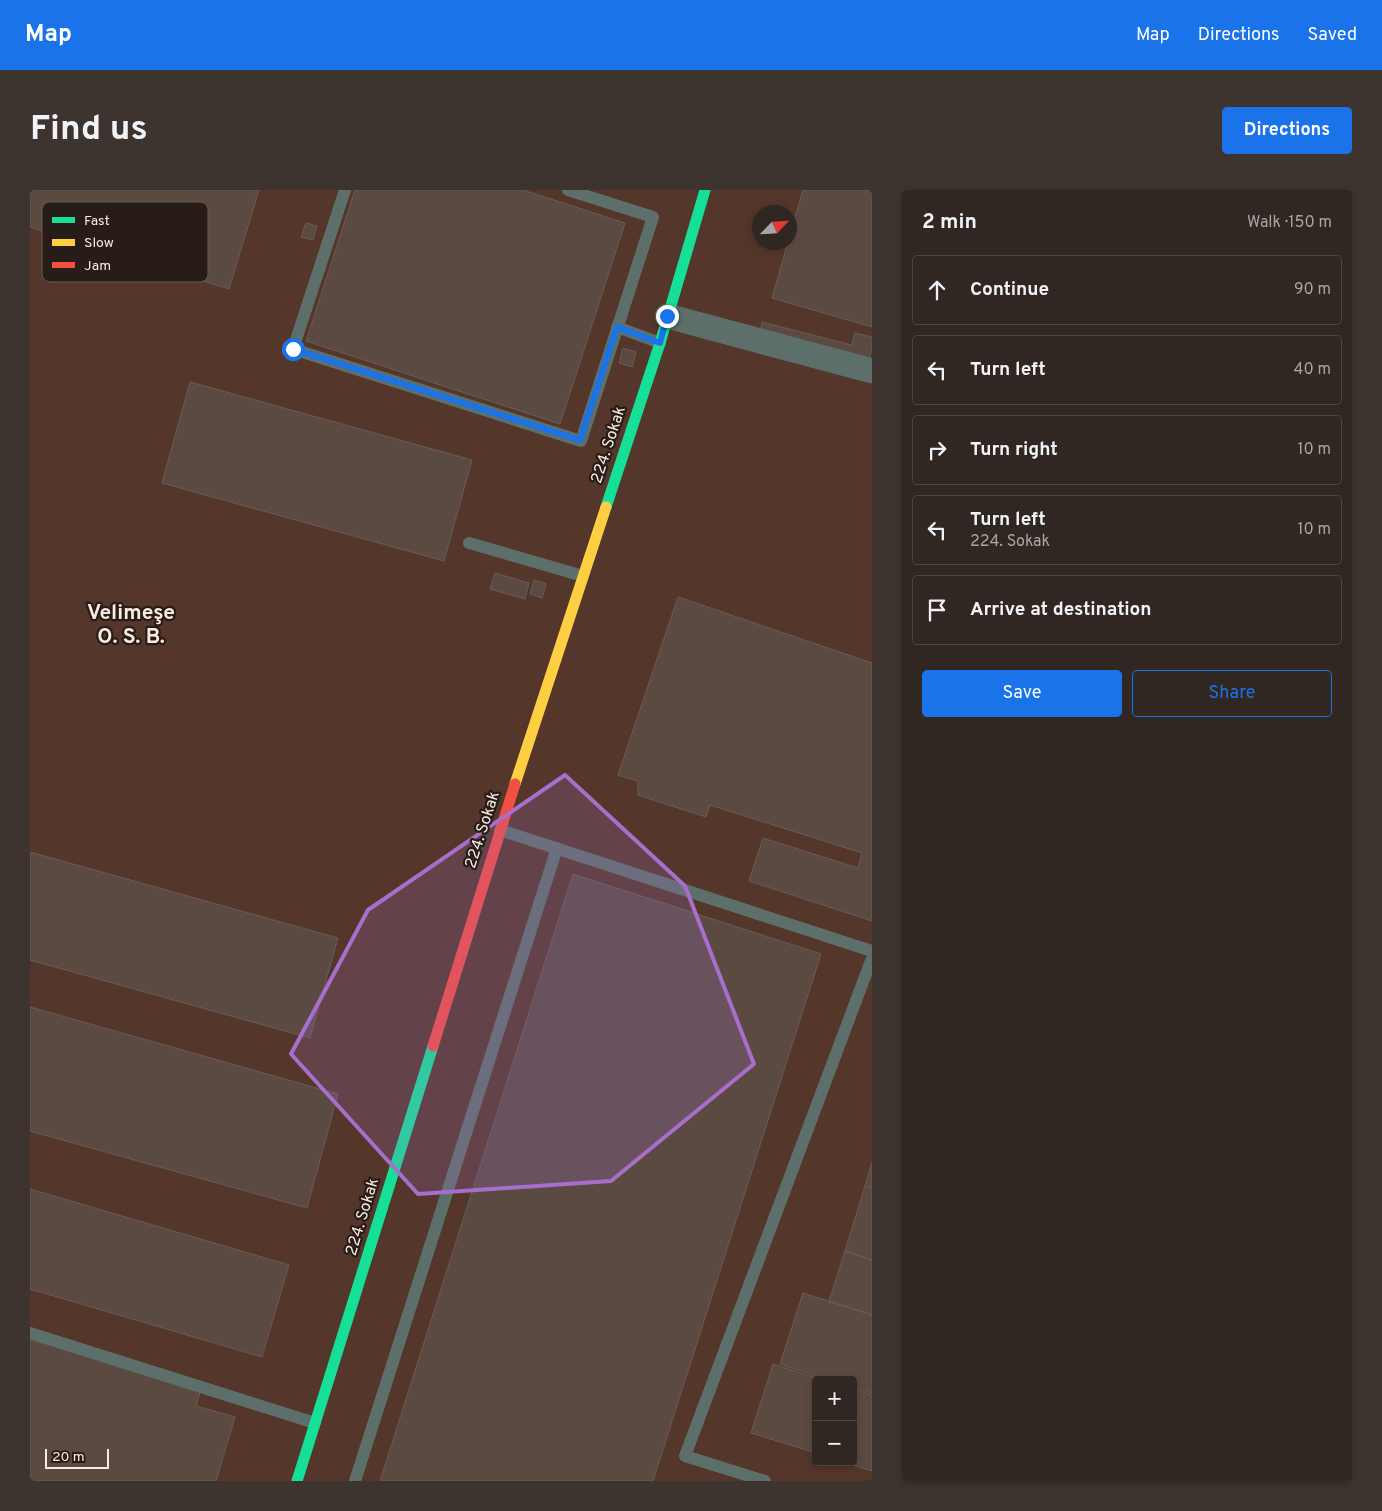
<!DOCTYPE html>
<meta charset="utf-8">
<style>
body{margin:0;font-family:Overpass,sans-serif;background:#3d332f;color:#f1f3f6}
.controls{position:absolute;right:15px;bottom:15px;display:grid;overflow:hidden;border-radius:5px;box-shadow:0 2px 8px #0003}
.controls button{width:45px;height:45px;display:grid;place-items:center;padding:0;border:0;border-bottom:1px solid #4c4440;background:#312722;color:#f1f3f6;font:25px sans-serif}
.compass{position:absolute;left:722px;top:15px;width:45px;height:45px;border-radius:50%;background:#312722;box-shadow:0 2px 8px #0003;rotate:65deg}
.scale{position:absolute;left:15px;bottom:12px;width:64px;box-sizing:border-box;padding-left:5px;border:2px solid #faeae2;border-top:0;font-size:14px;line-height:18px;white-space:nowrap;color:#faeae2;-webkit-text-stroke:4px #271c17;paint-order:stroke}
.stop{position:absolute;width:15px;height:15px;margin:-11px;border:4px solid #1a73e8;border-radius:50%;background:#fff}
.stop.end{background:#1a73e8;border-color:#fff;box-shadow:0 1px 5px #0008}
.list{margin:0;padding:0;list-style:none}
h2{display:flex;justify-content:space-between;align-items:center;height:65px;margin:0;padding:0 20px;font-size:21px}
h2 small{font-size:16px;font-weight:400;color:#a8a5a5}
.list li{display:grid;grid-template-columns:32px 1fr auto;gap:15px;align-items:center;box-sizing:border-box;height:70px;margin:0 10px 10px;padding:0 10px;border:1px solid #4c4440;border-radius:5px}
.list b{display:block;font-size:19px;white-space:nowrap}
.list p{margin:0;font-size:16px;white-space:nowrap;color:#a8a5a5}
.list em{font-size:16px;font-style:normal;color:#a8a5a5}
.actions{display:flex;gap:10px;padding:15px 20px}
.actions a{flex:1;padding:11px 0;border:1px solid #1a73e8;border-radius:5px;text-align:center;font-size:18px;color:#1a73e8}
.actions .main{background:#1a73e8;color:#fff}
.icon{flex:none;width:28px;height:28px;fill:none;stroke:currentColor;stroke-width:2;stroke-linecap:round;stroke-linejoin:round}
.map{position:relative;flex:none;width:842px;height:1291px;overflow:hidden;border-radius:5px}
header{display:flex;align-items:center;gap:30px;box-sizing:border-box;height:70px;padding:0 25px;background:#1a73e8;color:#fff}
header strong{font-size:24px}
nav{display:flex;gap:28px;margin-inline-start:auto;font-size:18px}
.intro{display:flex;align-items:center;justify-content:space-between;box-sizing:border-box;height:120px;padding:0 30px}
h1{margin:0;font-size:35px}
.button{padding:12px 22px;border-radius:5px;background:#1a73e8;color:#fff;font-size:18px;font-weight:700}
main{display:flex;gap:30px;padding:0 30px}
aside{flex:1;background:#312722;border-radius:5px;box-shadow:0 2px 8px #0003}
.map>svg:first-child{display:block}
.built{fill:#54372a;fill-rule:evenodd}
.building{fill:#5b4a41;stroke:#685d57}
.lines{fill:none;stroke-linecap:round;stroke-linejoin:round}
.lane{stroke:#5d6f6a;stroke-width:12}
.street{stroke:#5d6f6a;stroke-width:25}
.fast{stroke:#16e098;stroke-width:11}
.slow{stroke:#ffcf43;stroke-width:11}
.jam{stroke:#f24e42;stroke-width:11}
.route{stroke:#1a73e8;stroke-width:6}
.marked{fill:#a76ecb;fill-opacity:0.2;stroke:#a76ecb;stroke-width:4;stroke-linejoin:round}
.labels{text-anchor:middle;dominant-baseline:central;stroke-width:4.5;stroke-linejoin:round;paint-order:stroke}
.street-label{font-size:16px;fill:#faeae2;stroke:#271c17}
.district-label{font-size:21px;font-weight:bold;fill:#faeae2;stroke:#271c17}
.key{fill:#271c17;stroke:#665a54;stroke-width:1}
.key-label{font-size:14px;fill:#faeae2}
</style>
<header>
<strong>Map</strong>
<nav><a>Map</a><a>Directions</a><a>Saved</a></nav>
</header>
<div class="intro"><h1>Find us</h1><a class="button">Directions</a></div>
<main>
<div class="map">
<svg width="842" height="1291" viewBox="0 0 842 1291">
<rect width="100%" height="100%" fill="#41342d"/>
<path class="built" d="M0 0H842V1291H0ZM729 22H759V52H729ZM786 1190H823V1272H786Z"/>
<path class="building" d="M0 0H229L199 99 0 37Z
M325 0H493L595 33 530 234 276 151Z
M773 0H842V137L742 108 758 52H759V47Z
M276 33 287 36 283 50 271 47Z
M732 132 822 155 825 143 842 147V159L839 170 730 141Z
M593 158 606 162 602 177 589 173Z
M160 192 442 270 414 371 132 293Z
M465 383 499 393 495 409 460 399Z
M504 390 516 394 512 408 500 404Z
M648 407 842 473V731L719 691 733 648 828 678 832 663 680 615 676 627 608 605V591L588 585Z
M0 662 308 748 280 848 0 770Z
M543 684 791 764 623 1291H350Z
M0 817 308 904 277 1018 0 941Z
M842 972V998L835 996Z
M835 996 842 998V1070L815 1061Z
M0 999 259 1075 232 1167 0 1099Z
M815 1061 842 1070V1125L799 1111Z
M773 1103 842 1125V1203L823 1197V1190H799L750 1174Z
M0 1149 170 1202 166 1216 205 1227 186 1291H0Z
M743 1174 793 1190H786V1263L721 1243Z
M823 1199 842 1205V1281L814 1272H823Z"/>
<g class="lines">
<path class="lane" d="M315 0 263 159 551 251 623 27 538 0
M587 137 630 153
M439 353 553 386
M470 640 842 761
M0 1143 285 1233
M325 1291 527 658
M735 1291 655 1266 842 768"/>
<path class="street" d="M637 126 842 181"/>
<path class="fast" d="M576 317 630 153 675 0
M267 1291 403 856"/>
<path class="slow" d="M485 594 576 317"/>
<path class="jam" d="M403 856 485 594"/>
</g>
<g class="lines">
<path class="route" d="M263 159 550 250 587 137 630 153 637 126"/>
</g>
<path class="marked" d="M535 585 655 696 724 874 581 991 388 1004 261 864 338 720Z"/>
<g class="labels">
<g class="street-label">
<text transform="translate(579 255) rotate(-72)">224. Sokak</text>
<text transform="translate(453 640) rotate(-72)">224. Sokak</text>
<text transform="translate(333 1027) rotate(-73)">224. Sokak</text>
</g>
<g class="district-label">
<text x="101" y="423">Velimeşe<tspan x="101" dy="24">O. S. B.</tspan></text>
</g>
</g>
<rect x="12" y="12" width="166" height="80" rx="8" class="key"/>
<rect x="22" y="27" width="23" height="6" fill="#16e098"/>
<rect x="22" y="49" width="23" height="7" fill="#ffcf43"/>
<rect x="22" y="72" width="23" height="6" fill="#f24e42"/>
<g class="key-label">
<text x="54" y="35">Fast</text>
<text x="54" y="57">Slow</text>
<text x="54" y="80">Jam</text>
</g>
</svg>
<div class="controls">
<button>+</button>
<button>−</button>
</div>
<svg class="compass" viewBox="-18 -18 36 36"><path d="M0-13l5 13h-10z" fill="#e53935"/><path d="M0 13l5-13h-10z" fill="#a8a5a5"/></svg>
<div class="scale">20 m</div>
<div class="stop" style="left:263px;top:159px"></div>
<div class="stop end" style="left:637px;top:126px"></div>
</div>
<aside>
<h2>2 min<small>Walk · 150 m</small></h2>
<ul class="list">
<li><svg class="icon" aria-label="ahead" viewBox="0 0 24 24"><path d="M12 20V5M6 11l6-6 6 6"/></svg><div><b>Continue</b></div><em>90 m</em></li>
<li><svg class="icon" aria-label="left" viewBox="0 0 24 24"><path d="M17 20v-9H6M10 6l-5 5 5 5"/></svg><div><b>Turn left</b></div><em>40 m</em></li>
<li><svg class="icon" aria-label="right" viewBox="0 0 24 24"><path d="M7 20v-9h11M14 6l5 5-5 5"/></svg><div><b>Turn right</b></div><em>10 m</em></li>
<li><svg class="icon" aria-label="left" viewBox="0 0 24 24"><path d="M17 20v-9H6M10 6l-5 5 5 5"/></svg><div><b>Turn left</b><p>224. Sokak</p></div><em>10 m</em></li>
<li><svg class="icon" aria-label="arrive" viewBox="0 0 24 24"><path d="M6 21V4h12l-3 4 3 4H6"/></svg><div><b>Arrive at destination</b></div></li>
</ul>
<div class="actions"><a class="main">Save</a><a>Share</a></div>
</aside>
</main>
